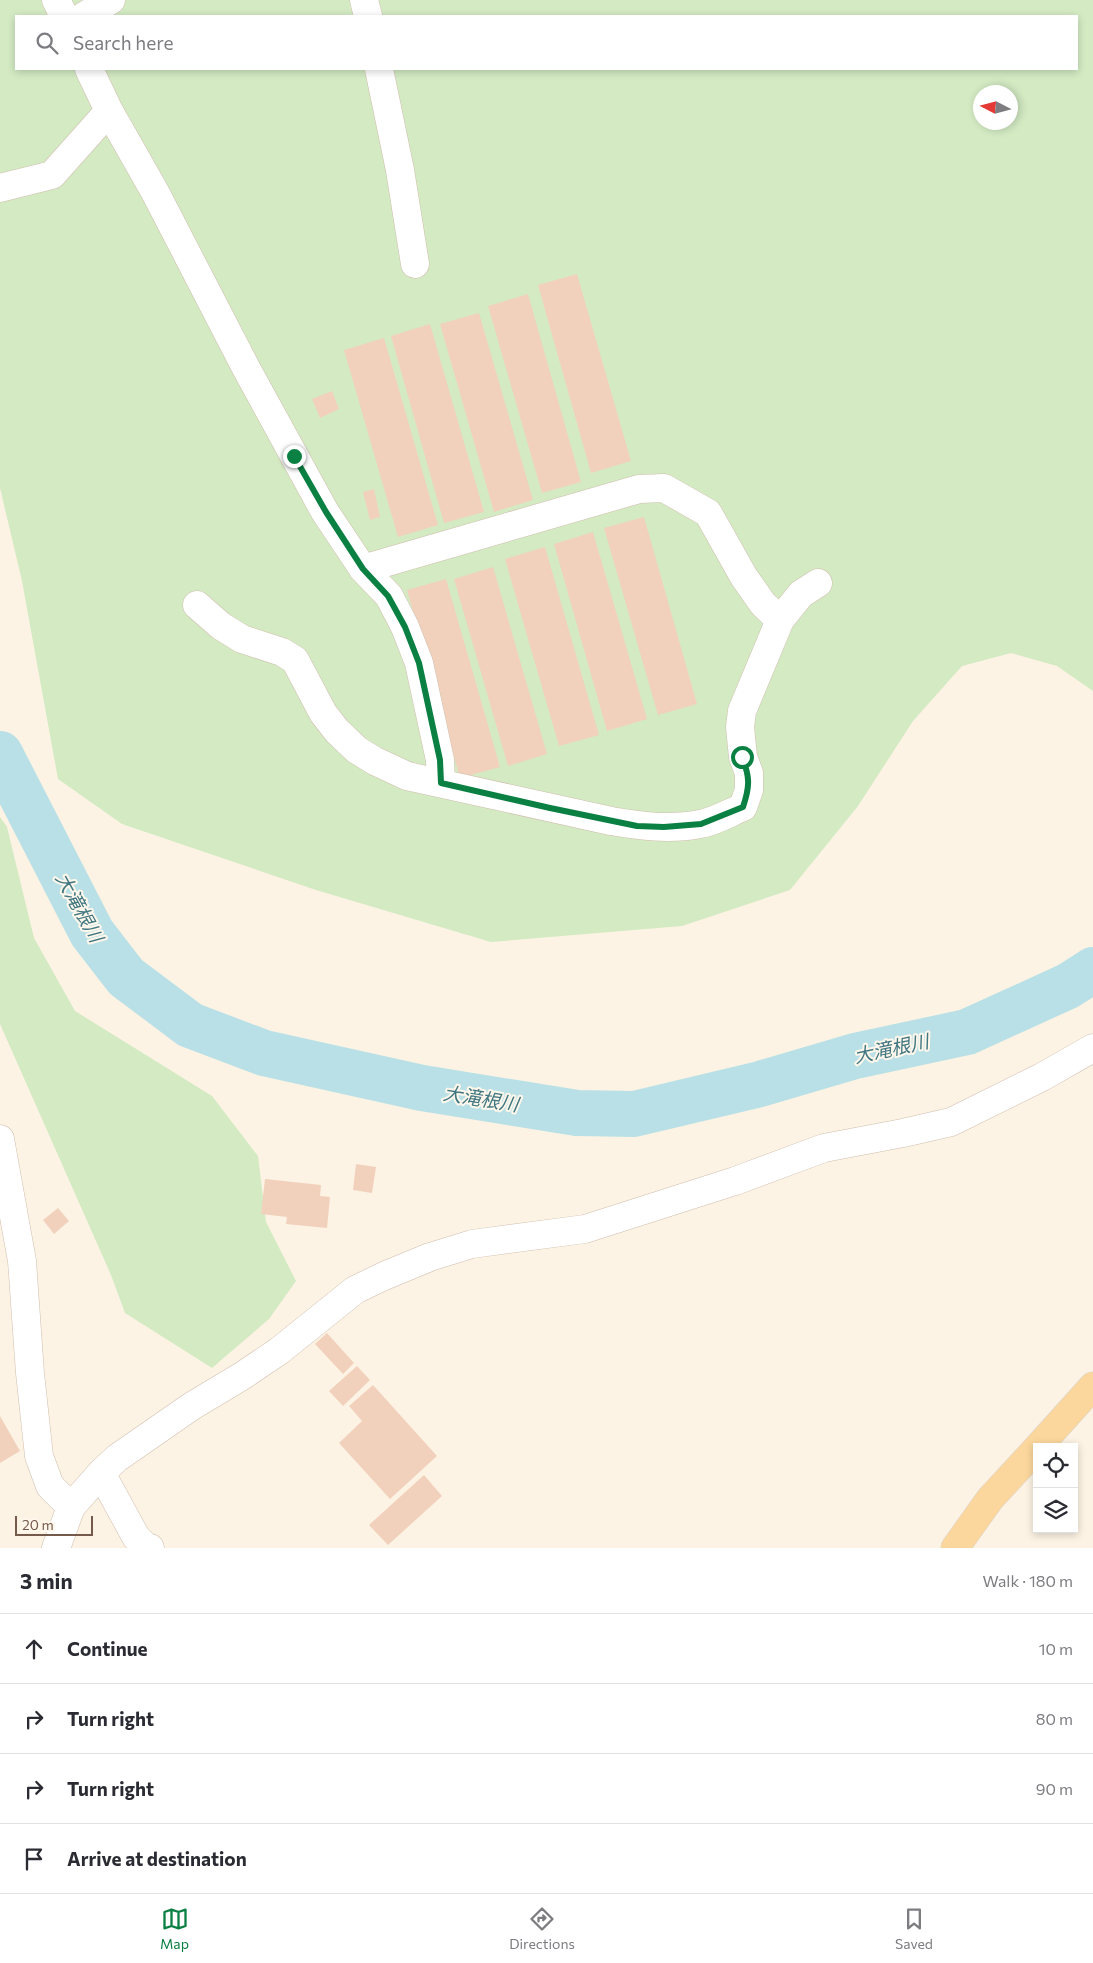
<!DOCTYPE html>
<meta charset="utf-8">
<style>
body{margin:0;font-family:Commissioner,"Noto Sans JP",sans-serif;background:#f2f2f3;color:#2b2b33}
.controls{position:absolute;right:15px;bottom:15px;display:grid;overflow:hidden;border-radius:0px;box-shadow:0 2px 8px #0003}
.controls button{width:45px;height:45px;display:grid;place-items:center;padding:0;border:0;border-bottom:1px solid #e1e1e2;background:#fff;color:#2b2b33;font:25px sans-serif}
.compass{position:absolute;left:973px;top:85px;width:45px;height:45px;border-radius:50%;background:#fff;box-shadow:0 2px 8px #0003;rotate:276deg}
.scale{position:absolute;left:15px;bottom:12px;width:78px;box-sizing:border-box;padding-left:5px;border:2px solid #75594a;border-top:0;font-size:14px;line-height:18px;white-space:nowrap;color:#75594a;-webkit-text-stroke:4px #fff7eb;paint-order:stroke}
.stop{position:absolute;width:15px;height:15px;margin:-11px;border:4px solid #0b8043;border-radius:50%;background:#fff}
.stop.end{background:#0b8043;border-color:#fff;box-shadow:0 1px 5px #0008}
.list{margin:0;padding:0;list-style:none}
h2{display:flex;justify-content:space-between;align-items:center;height:65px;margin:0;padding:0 20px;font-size:21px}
h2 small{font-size:16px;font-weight:400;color:#7c7c81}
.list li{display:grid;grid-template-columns:32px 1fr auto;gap:15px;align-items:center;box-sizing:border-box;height:70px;padding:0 20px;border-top:1px solid #e1e1e2}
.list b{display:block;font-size:19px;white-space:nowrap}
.list em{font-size:16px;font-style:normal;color:#7c7c81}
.icon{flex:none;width:28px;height:28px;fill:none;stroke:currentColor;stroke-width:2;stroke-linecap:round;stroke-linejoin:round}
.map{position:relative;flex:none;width:1093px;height:1548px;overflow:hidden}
.search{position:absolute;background:#fff;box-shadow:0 2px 8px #0003;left:15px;right:15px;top:15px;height:55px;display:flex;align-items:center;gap:12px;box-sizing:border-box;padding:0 18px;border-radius:0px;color:#7c7c81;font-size:19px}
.sheet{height:345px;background:#fff}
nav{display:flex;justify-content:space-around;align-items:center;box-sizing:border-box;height:70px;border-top:1px solid #e1e1e2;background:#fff;font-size:14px;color:#7c7c81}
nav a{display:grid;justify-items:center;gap:2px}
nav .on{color:#0b8043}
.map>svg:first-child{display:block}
.green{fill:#d3eac3;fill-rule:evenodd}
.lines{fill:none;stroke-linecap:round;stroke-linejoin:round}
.river{stroke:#b9e0e6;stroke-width:46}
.building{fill:#f2d1bc}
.minor-casing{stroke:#d0bdae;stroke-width:29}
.major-casing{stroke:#dbd4d0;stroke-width:29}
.minor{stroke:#fff;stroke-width:28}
.major{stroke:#fbd79d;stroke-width:28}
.route{stroke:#0b8043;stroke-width:6}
.labels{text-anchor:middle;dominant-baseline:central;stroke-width:4;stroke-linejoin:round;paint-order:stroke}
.water-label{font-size:19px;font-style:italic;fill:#407782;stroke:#fff7eb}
</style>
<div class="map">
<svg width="1093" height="1548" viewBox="0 0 1093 1548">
<rect width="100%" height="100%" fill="#fcf3e4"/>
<path class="green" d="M0 0H1093V691L1057 666 1011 653 962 666 913 721 858 806 790 890 682 926 491 942 316 890 122 824 58 779 22 581 0 488ZM16 16H1077V69H16ZM980 92H1010V122H980Z
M0 817 7 827 34 938 75 1011 212 1096 258 1156 266 1222 296 1281 269 1319 212 1368 125 1313 111 1275 0 1024Z"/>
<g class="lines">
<path class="river" d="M0 754 92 933 126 977 190 1025 264 1053 422 1088 577 1113 634 1114 760 1084 855 1056 967 1032 1068 986 1093 970"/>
</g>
<path class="building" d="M577 274 631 461 591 473 538 285Z
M528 294 581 482 542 493 488 306Z
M479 313 533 500 494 512 440 324Z
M430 324 484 512 444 523 391 336Z
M384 338 438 525 398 537 344 350Z
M332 391 339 409 320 418 312 399Z
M374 489 380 517 370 520 363 492Z
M644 517 697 704 658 715 604 528Z
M593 532 647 719 607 731 554 544Z
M545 547 599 735 559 746 505 559Z
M493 567 547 754 508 766 454 579Z
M446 579 500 767 460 778 407 590Z
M356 1164 376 1167 372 1193 353 1190Z
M265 1179 321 1185 320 1196 330 1197 327 1228 286 1224 287 1217 261 1214Z
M58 1208 69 1221 54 1234 43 1220Z
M327 1333 354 1363 343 1374 315 1344Z
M357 1366 370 1380 343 1406 329 1391Z
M373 1385 437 1456 390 1499 339 1443 362 1421 349 1406Z
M0 1416 20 1451 0 1463Z
M424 1475 442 1496 388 1545 369 1525Z"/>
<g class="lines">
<defs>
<path id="minor" d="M56 0 64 16
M364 0 368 16
M84 16 111 0
M89 69 109 111 155 192 246 368 325 512 363 569 389 596 405 627 419 663 440 760 441 783
M379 69 400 170 415 264
M0 188 52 175 109 111
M363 569 639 489 664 488 708 513 744 577 763 604 780 620
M197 605 221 626 242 639 282 652 295 660 323 713 337 731 357 750 375 761 407 776 611 821C640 826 670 830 700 824 714 822 729 813 743 807L749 790V773L743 757 740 727 742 711 780 620 801 594 818 583
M0 1139 22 1261 30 1373 39 1456 50 1486 71 1507
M101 1473 136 1537 145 1546 150 1548
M56 1548 71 1507 101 1473 117 1458 192 1406 242 1376 279 1351 355 1290 384 1276 430 1257 472 1244 585 1229 735 1181 824 1148 903 1133 951 1122 1042 1077 1093 1048"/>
<path id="major" d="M1038 1447 1093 1386
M955 1548 990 1499 1037 1448"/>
</defs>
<use href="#minor" class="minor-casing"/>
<use href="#major" class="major-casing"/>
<use href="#minor" class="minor"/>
<use href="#major" class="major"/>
</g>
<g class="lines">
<path class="route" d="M294 456 326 512 363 569 388 596 405 627 419 663 440 760 441 783 550 808 637 826 664 827 701 824 743 807C750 786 750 777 742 757"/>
</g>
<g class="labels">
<g class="water-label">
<text transform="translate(80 907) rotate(61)">大滝根川</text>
<text transform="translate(891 1048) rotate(-12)">大滝根川</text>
<text transform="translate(481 1098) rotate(9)">大滝根川</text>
</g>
</g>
</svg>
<div class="controls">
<button><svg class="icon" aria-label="locate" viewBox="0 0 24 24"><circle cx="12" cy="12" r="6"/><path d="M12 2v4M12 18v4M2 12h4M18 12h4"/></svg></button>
<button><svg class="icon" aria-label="layers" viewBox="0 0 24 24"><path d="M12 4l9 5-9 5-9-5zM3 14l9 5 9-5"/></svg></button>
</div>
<svg class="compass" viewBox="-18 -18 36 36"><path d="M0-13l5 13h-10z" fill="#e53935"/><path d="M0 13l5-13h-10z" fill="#7c7c81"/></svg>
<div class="scale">20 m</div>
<div class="stop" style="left:742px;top:757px"></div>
<div class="stop end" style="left:294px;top:456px"></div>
<div class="search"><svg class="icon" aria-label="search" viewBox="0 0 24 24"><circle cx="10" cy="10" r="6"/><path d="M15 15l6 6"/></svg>Search here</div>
</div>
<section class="sheet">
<h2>3 min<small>Walk · 180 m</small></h2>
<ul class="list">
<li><svg class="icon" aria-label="ahead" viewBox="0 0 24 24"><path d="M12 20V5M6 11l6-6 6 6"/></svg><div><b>Continue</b></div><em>10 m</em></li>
<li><svg class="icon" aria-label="right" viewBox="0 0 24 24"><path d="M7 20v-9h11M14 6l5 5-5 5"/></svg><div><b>Turn right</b></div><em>80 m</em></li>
<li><svg class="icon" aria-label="right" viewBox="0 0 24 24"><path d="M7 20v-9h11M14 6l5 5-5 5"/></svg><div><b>Turn right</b></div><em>90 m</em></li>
<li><svg class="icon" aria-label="arrive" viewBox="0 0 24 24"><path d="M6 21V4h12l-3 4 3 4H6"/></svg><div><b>Arrive at destination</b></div></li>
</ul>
</section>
<nav>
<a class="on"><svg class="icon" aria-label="map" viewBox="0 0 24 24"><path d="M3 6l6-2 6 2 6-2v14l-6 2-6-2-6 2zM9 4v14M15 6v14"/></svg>Map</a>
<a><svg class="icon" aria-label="directions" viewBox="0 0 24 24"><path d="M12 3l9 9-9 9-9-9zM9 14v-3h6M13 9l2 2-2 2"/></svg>Directions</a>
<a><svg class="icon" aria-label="saved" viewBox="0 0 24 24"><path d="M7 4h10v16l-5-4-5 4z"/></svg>Saved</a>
</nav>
